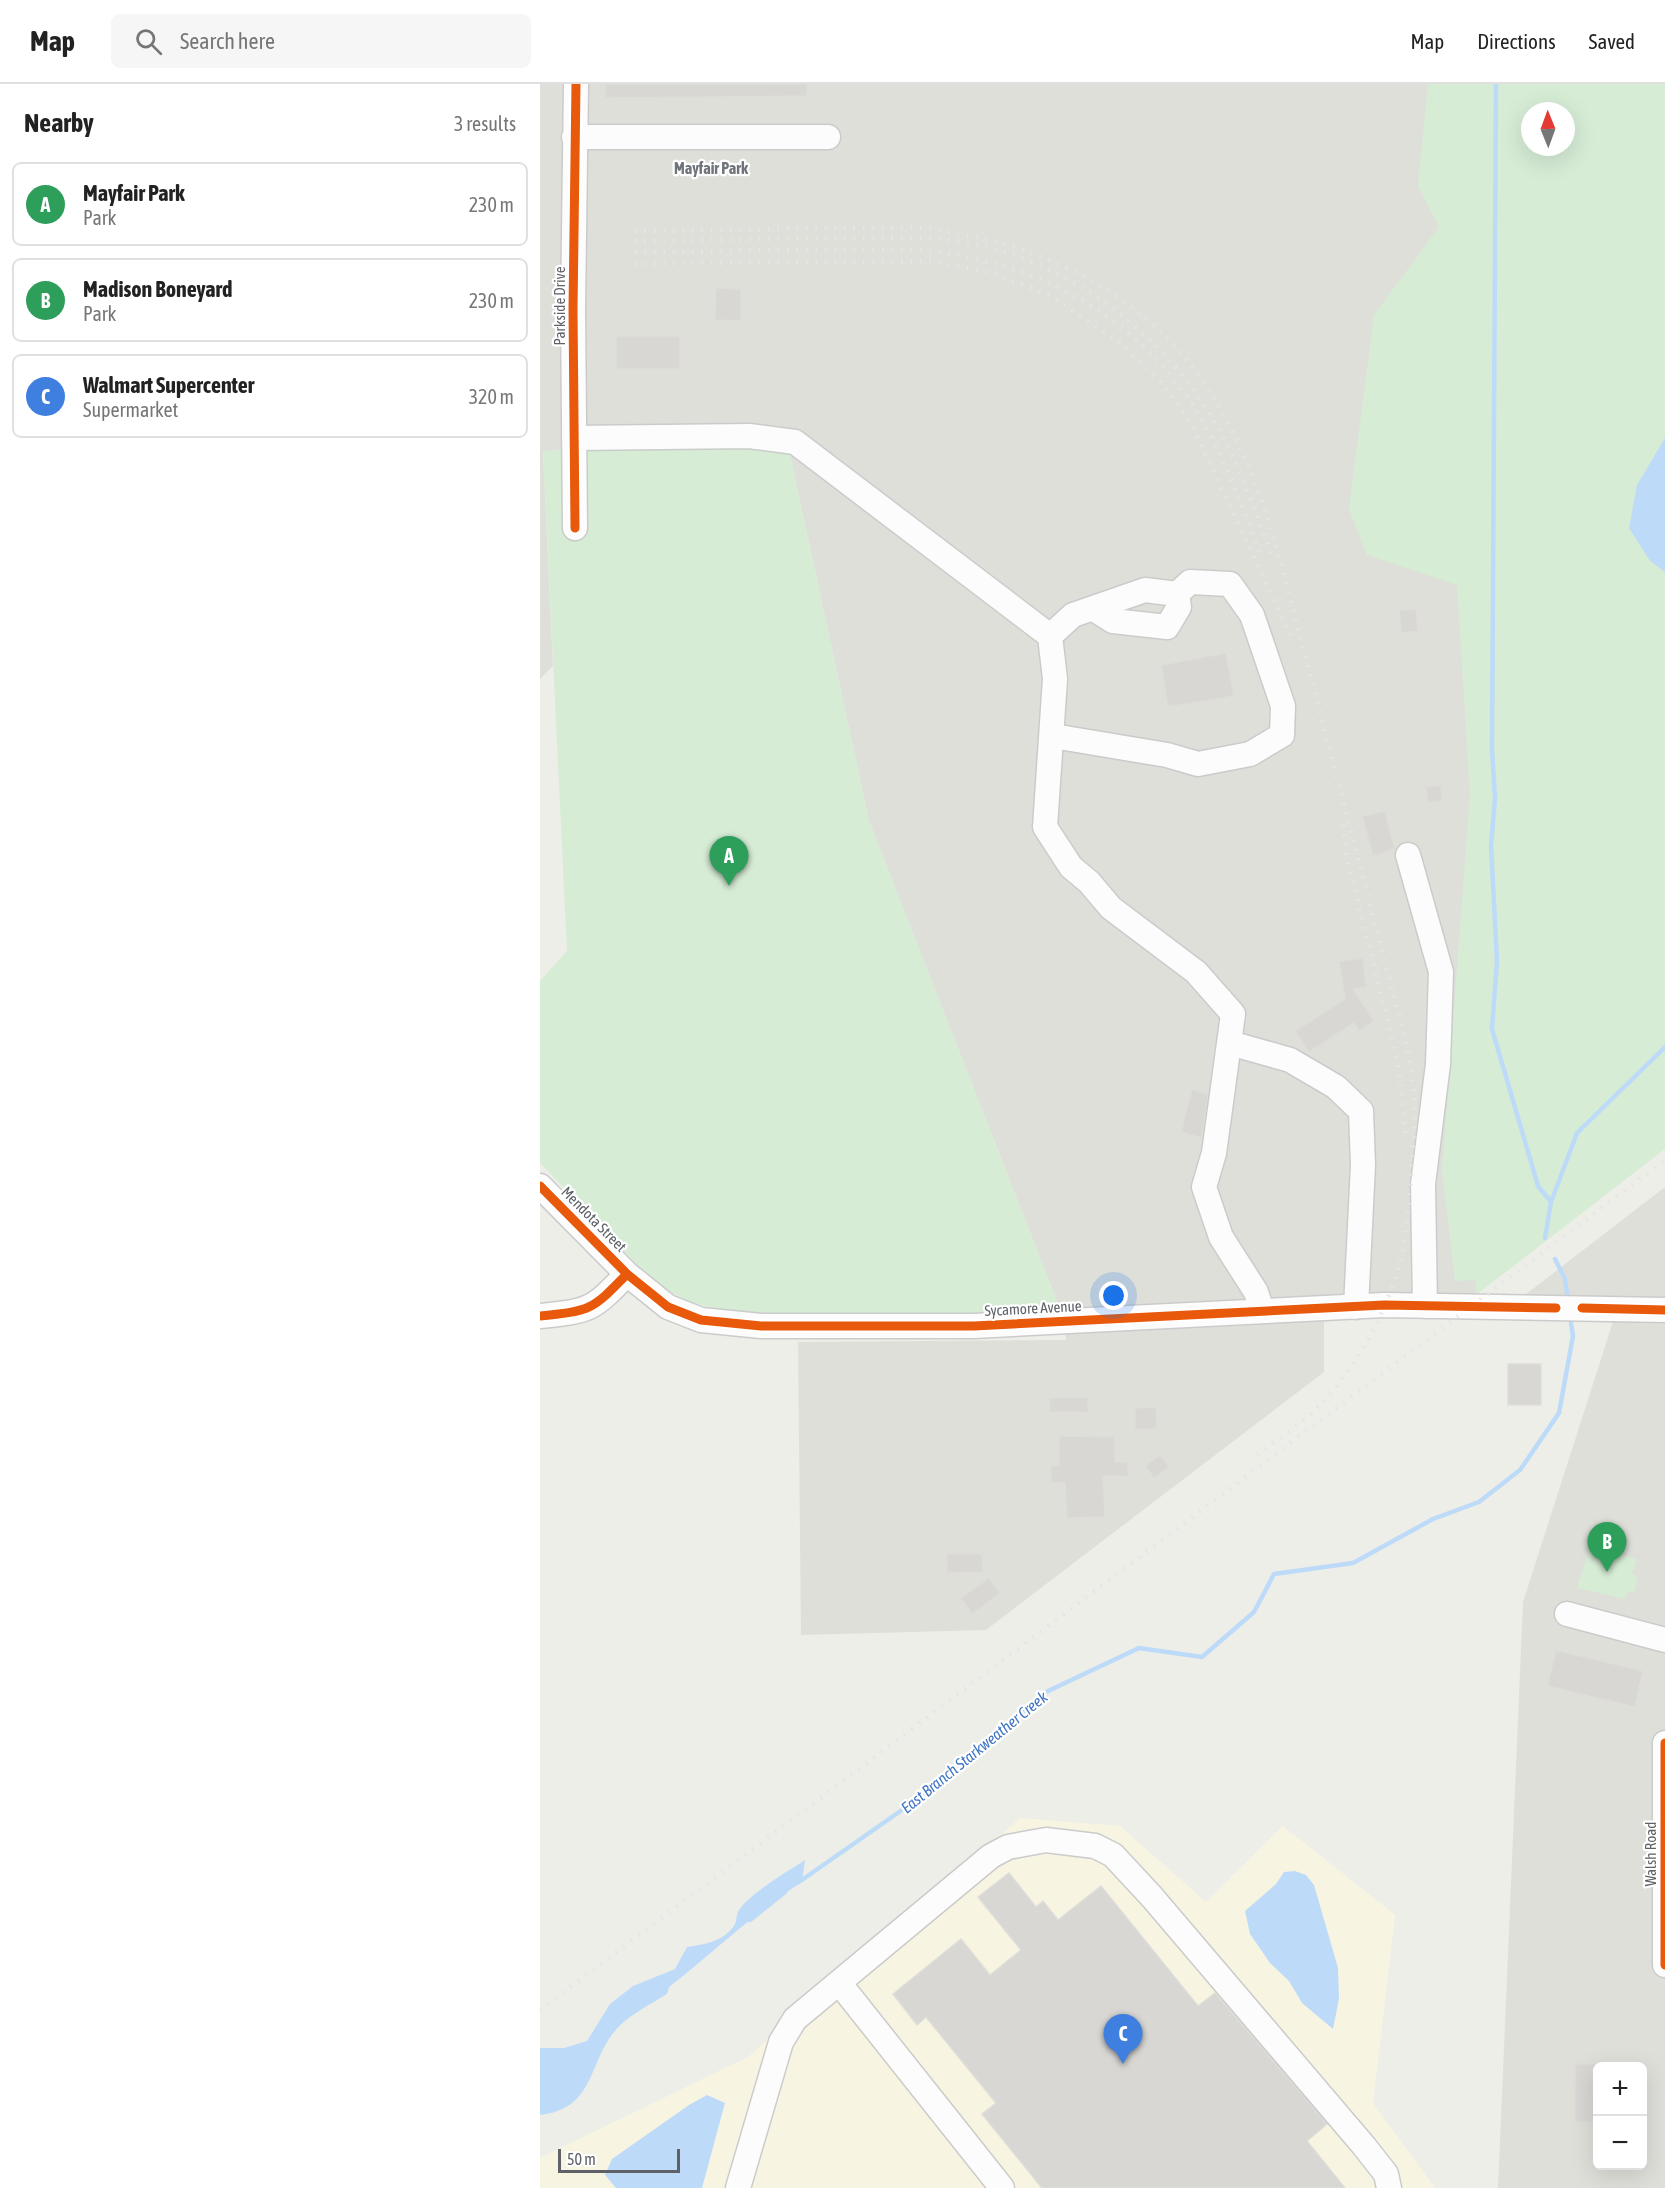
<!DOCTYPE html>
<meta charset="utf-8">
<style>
body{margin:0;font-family:"Asap Condensed",sans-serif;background:#f6f6f6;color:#222}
.controls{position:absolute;right:18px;bottom:18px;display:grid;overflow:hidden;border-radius:9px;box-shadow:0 6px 24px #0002}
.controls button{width:54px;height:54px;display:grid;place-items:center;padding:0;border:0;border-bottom:2px solid #e0e0e0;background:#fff;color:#222;font:30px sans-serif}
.compass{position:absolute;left:981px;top:18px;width:54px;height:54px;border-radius:50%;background:#fff;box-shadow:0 6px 24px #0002;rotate:359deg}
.scale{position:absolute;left:18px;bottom:15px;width:122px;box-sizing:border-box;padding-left:6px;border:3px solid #5e6168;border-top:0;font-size:16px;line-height:21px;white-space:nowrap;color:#5e6168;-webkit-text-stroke:4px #fff;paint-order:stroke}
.you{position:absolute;left:574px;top:1212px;width:21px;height:21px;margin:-15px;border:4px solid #fff;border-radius:50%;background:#1a73e8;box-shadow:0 0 0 9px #1a73e833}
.badge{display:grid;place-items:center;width:39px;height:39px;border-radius:50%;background:#909295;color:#fff;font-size:20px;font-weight:700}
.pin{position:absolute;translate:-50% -50px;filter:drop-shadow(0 2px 3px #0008)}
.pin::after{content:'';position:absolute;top:32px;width:21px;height:18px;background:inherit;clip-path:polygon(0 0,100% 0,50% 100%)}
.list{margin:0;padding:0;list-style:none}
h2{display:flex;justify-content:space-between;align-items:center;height:78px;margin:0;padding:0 24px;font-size:26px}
h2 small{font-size:20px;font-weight:400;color:#767676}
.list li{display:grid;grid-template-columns:39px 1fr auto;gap:18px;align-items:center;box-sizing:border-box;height:84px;margin:0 12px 12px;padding:0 12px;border:2px solid #e0e0e0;border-radius:9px}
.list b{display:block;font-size:22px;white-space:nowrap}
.list p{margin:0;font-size:20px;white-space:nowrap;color:#767676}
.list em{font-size:20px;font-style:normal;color:#767676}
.icon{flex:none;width:33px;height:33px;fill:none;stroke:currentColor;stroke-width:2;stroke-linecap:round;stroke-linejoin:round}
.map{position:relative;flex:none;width:1125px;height:2104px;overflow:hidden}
header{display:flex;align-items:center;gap:36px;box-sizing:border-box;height:84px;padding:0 30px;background:#fff;border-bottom:2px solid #e0e0e0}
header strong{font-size:28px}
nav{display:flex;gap:33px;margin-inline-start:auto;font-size:21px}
.search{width:420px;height:54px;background:#f6f6f6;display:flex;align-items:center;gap:15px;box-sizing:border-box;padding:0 21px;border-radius:9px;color:#767676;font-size:22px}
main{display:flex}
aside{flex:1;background:#fff}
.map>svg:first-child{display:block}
.commercial{fill:#f7f5e2}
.industrial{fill:#dfdfda;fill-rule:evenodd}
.green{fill:#d6ecd5;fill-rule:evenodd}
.water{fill:#bddbf8}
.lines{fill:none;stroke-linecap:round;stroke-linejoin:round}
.stream{stroke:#bddbf8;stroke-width:4.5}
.building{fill:#d8d7d4;stroke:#deddd8;stroke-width:1.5}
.minor-casing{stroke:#cbcbcb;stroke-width:27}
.minor{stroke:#fcfcfc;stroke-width:24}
.rail{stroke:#e4e5e4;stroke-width:4.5;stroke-dasharray:1.5 8;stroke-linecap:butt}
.cycleway-casing{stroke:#fff;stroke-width:13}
.cycleway{stroke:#e8590c;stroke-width:9}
.labels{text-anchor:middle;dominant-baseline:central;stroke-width:4.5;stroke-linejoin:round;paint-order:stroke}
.street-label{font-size:15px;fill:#5e6168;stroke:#fff}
.neighbourhood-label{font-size:16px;font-weight:bold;fill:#6f737a;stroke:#fff}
.water-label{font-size:16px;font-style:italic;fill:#4075c3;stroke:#fff}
</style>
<header>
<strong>Map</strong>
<div class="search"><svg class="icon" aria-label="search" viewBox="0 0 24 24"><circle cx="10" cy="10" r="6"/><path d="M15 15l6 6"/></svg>Search here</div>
<nav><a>Map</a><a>Directions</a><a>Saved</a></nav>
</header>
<main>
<aside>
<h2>Nearby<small>3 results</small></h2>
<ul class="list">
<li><span class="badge" style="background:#2e9e5b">A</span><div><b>Mayfair Park</b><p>Park</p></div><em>230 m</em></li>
<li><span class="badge" style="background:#2e9e5b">B</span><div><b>Madison Boneyard</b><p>Park</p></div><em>230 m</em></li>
<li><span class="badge" style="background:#3f7fe0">C</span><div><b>Walmart Supercenter</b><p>Supermarket</p></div><em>320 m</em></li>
</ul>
</aside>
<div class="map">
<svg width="1125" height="2104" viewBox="0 0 1125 2104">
<rect width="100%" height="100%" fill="#eeeee9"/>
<path class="commercial" d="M480 1734 580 1742 666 1818 743 1742 855 1831 833 2019 895 2104H0V2074L208 1973Z"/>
<path class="industrial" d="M0 0H940L936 1211 784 1215V1288L446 1546 261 1551 258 1258 526 1256 524 1235 329 737 248 362 3 367 13 582 0 595Z
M1125 1103V2104H958L983 1518 1077 1225 968 1224ZM1058 1982H1102V2082H1058Z"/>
<path class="green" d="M888 0H1125V1065L936 1211V1196L915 1197 902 1086 930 710 917 501 827 471 809 425 834 231 899 143 878 102ZM990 27H1026V63H990Z
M248 362 329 737 524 1235 196 1231 141 1215 106 1190 0 1079V897L27 867 3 367Z
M1050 1463 1096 1475 1092 1490 1098 1492 1094 1508 1088 1507 1085 1515 1037 1504Z"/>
<path class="water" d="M1125 354V488L1110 477 1089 444 1097 401Z
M265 1776 262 1798C215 1828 174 1868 129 1903L127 1910C108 1922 84 1933 71 1952 48 1985 52 2025 0 2031V1964H24L47 1957 70 1920 93 1902 135 1885 147 1863C165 1860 184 1858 195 1840 197 1836 196 1830 199 1826 209 1810 248 1787 265 1776Z
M755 1787 766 1791 774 1801 798 1884 799 1915 793 1945 762 1919 749 1897 730 1879 710 1850 705 1827 736 1800 744 1788Z
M167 2011 185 2019 162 2104H76L65 2091 72 2075 149 2021Z"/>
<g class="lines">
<path class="stream" d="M956 0 952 666 955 714 951 762 957 877 952 945 998 1102 1011 1118
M1005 1154 1011 1118 1037 1049 1125 963
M1015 1175 1025 1195 1028 1217
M259 1798 392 1705 506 1608 599 1564 662 1573 714 1528 734 1490 813 1479 893 1435 939 1418 980 1386 1019 1329 1033 1252 1030 1232
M210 1836 245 1808"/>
</g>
<path class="building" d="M65 0H267V12L65 14Z
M176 204 201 205V237L175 236Z
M76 252H140V285H76Z
M876 525 878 547 861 549 859 526Z
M686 569 694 612 628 623 621 581Z
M901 701 902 717 888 719 886 703Z
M845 727 855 765 833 772 822 732Z
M823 874 826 903 813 905 834 937 819 947 814 939 769 968 755 947 805 915 799 877Z
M652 1005 668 1010 662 1054 641 1048Z
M968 1280H1001V1321H968Z
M548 1313V1328H510L509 1314Z
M616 1323 617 1345H595V1324Z
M519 1352 575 1353V1378H588V1392H563L565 1433 527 1434 525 1399 511 1398V1382H519Z
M620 1371 629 1383 614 1394 605 1382Z
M407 1470H442L443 1488 407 1489Z
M449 1494 460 1509 432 1530 421 1514Z
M1016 1566 1103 1587 1095 1623 1007 1602Z
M469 1789 496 1823 503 1817 518 1836 561 1802 658 1922 675 1909 787 2040 767 2057 805 2104H502L442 2030 456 2019 386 1933 377 1941 353 1910 421 1855 450 1891 481 1866 438 1813Z
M1035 1980H1058V2038H1035Z"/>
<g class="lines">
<defs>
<path id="minor" d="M34 53H288
M34 354 209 352 255 358 510 552 515 595 505 743 531 783 549 798 571 824 656 888 693 930 674 1069 664 1103 681 1153 716 1208 722 1227
M35 444 33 225 36 0
M510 552 533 531 605 506 637 510 639 523 627 543 573 537 554 525
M513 652 627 671 658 680 710 670 742 651 743 622 712 531 690 500 650 498 637 510
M868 771 901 888 898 980 883 1100 885 1222
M690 959 750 976 796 1003 821 1027 823 1081 816 1223
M0 1102 87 1190 128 1223 161 1236 221 1242H434L844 1221 1125 1226
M0 1232C51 1227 52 1226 87 1190
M1027 1530 1125 1556
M1125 1659V1881
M300 1900 462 2104
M198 2104 241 1958 255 1935 451 1772 468 1763 506 1756 555 1762 573 1771 612 1813 824 2062 846 2090 849 2104"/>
</defs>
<use href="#minor" class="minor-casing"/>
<use href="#minor" class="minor"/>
<path class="rail" d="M95 147 372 143C475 152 578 193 645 274 708 350 732 444 756 537 772 598 788 659 804 720 818 774 832 828 846 882 856 918 867 955 872 992 878 1030 873 1068 870 1106 868 1126 867 1146 863 1166 850 1222 822 1276 782 1319 762 1340 735 1357 711 1375
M95 157C158 156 222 155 285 155 329 154 373 151 416 157 527 174 622 247 677 342 700 381 715 428 732 471
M95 168 370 165C502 174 615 240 675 360 692 395 706 433 720 470
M95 180 391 177 456 190 511 212 581 259 623 300 650 338 754 558
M803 741 807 775 858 979 866 1055
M0 1926 1125 1076"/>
<defs>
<path id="cycleway" d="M35 444 33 225 36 0
M0 1102 87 1190 128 1223 161 1236 221 1242H434L844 1221 1016 1224
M1042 1224 1125 1226
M0 1232C51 1227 52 1226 87 1190
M1125 1659V1881"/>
</defs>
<use href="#cycleway" class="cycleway-casing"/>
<use href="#cycleway" class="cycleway"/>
</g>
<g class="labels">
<g class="street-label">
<text transform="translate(19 222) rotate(-90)">Parkside Drive</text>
<text transform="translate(54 1135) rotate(45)">Mendota Street</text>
<text transform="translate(493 1224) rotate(-3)">Sycamore Avenue</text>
<text transform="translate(1110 1770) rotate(-90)">Walsh Road</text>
</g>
<g class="neighbourhood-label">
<text x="171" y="84">Mayfair Park</text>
</g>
<g class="water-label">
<text transform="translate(434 1668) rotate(-39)">East Branch Starkweather Creek</text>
</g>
</g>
</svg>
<div class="controls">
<button>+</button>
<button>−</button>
</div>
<svg class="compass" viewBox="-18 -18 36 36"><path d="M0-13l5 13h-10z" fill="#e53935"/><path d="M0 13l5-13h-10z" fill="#767676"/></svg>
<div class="scale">50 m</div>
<div class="you"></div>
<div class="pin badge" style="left:189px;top:802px;background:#2e9e5b">A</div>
<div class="pin badge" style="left:1067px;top:1488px;background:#2e9e5b">B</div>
<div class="pin badge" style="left:583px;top:1980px;background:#3f7fe0">C</div>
</div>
</main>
